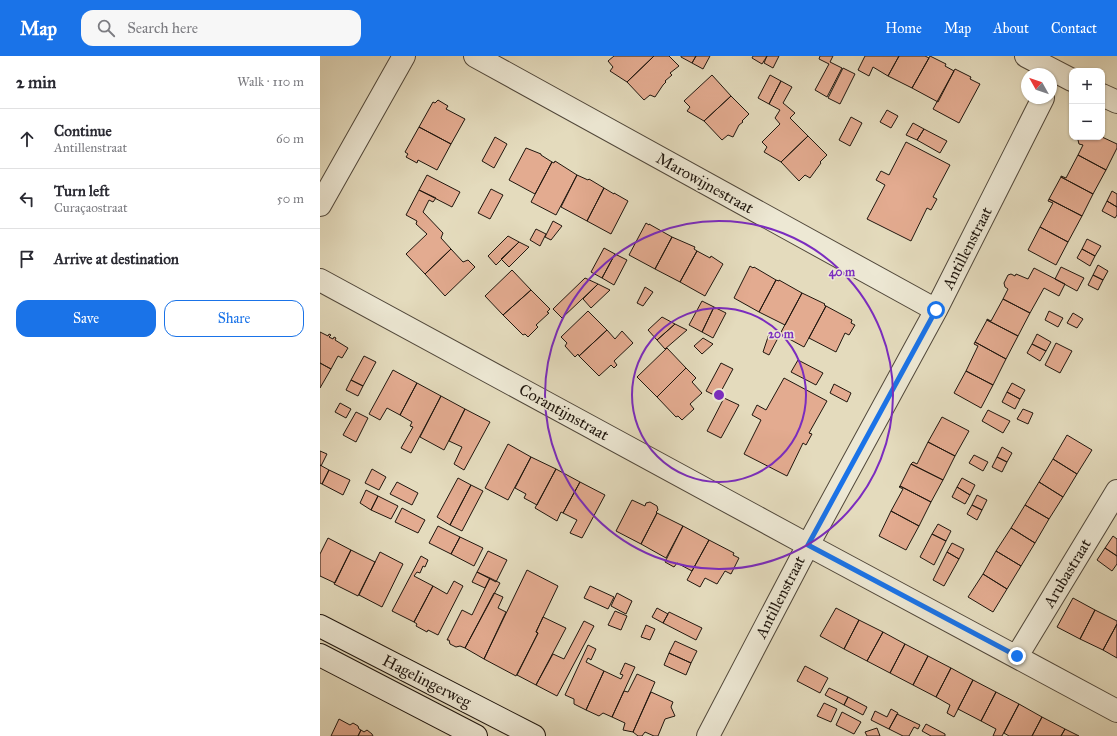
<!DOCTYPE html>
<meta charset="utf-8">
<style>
body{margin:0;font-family:"IM FELL Great Primer",serif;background:#f7f7f7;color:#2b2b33}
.controls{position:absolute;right:12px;top:12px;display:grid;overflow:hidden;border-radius:8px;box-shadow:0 1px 3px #0004}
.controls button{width:36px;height:36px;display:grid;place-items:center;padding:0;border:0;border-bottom:1px solid #e1e1e2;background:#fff;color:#2b2b33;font:20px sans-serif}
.compass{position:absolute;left:701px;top:12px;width:36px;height:36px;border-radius:50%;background:#fff;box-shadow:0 1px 3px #0004;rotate:310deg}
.stop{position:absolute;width:12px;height:12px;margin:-9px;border:3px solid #1a73e8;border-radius:50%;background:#fff}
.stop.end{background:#1a73e8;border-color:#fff;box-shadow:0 1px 4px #0008}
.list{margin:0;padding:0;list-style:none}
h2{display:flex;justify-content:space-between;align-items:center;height:52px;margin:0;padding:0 16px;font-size:17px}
h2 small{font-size:13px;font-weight:400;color:#7c7c81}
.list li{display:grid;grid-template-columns:26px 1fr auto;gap:12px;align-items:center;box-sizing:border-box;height:60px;padding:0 16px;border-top:1px solid #e1e1e2}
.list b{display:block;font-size:15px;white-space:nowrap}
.list p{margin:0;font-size:13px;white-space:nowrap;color:#7c7c81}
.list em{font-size:13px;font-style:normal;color:#7c7c81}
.actions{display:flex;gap:8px;padding:12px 16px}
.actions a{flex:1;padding:9px 0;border:1px solid #1a73e8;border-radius:12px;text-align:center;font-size:14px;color:#1a73e8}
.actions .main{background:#1a73e8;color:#fff}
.icon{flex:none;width:22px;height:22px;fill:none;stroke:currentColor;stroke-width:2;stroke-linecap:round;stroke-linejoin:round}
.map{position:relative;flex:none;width:797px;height:680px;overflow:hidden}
header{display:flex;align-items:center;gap:24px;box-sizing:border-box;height:56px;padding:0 20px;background:#1a73e8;color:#fff}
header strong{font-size:19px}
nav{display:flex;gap:22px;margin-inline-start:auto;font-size:14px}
.search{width:280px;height:36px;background:#f7f7f7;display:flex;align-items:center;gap:10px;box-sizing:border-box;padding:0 14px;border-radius:12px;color:#7c7c81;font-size:15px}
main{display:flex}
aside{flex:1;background:#fff}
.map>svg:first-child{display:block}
.building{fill:#e3ab90;stroke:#1f160e}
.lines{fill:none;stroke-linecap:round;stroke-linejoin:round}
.minor-casing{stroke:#50473a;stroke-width:24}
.secondary-casing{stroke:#1f160e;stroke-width:24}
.minor{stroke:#ede8d4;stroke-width:22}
.secondary{stroke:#ede8d4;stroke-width:22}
.route{stroke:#1a73e8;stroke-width:5}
.ring{fill:none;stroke:#7b2cbf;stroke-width:2}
.labels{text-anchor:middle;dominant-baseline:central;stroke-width:3;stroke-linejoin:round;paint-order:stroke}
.street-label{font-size:16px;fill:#1f160e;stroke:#ede8d4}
.centre{fill:#7b2cbf;stroke:#ede8d4;stroke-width:2}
.ring-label{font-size:12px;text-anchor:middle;font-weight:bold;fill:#7b2cbf;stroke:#ede8d4;stroke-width:3;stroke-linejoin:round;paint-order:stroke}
</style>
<header>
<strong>Map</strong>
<div class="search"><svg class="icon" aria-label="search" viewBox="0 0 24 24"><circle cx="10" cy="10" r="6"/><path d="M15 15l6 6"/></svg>Search here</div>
<nav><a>Home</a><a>Map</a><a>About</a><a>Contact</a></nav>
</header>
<main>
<aside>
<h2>2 min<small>Walk · 110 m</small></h2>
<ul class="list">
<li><svg class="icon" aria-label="ahead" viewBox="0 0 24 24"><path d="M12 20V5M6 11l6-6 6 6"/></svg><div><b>Continue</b><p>Antillenstraat</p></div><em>60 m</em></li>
<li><svg class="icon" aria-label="left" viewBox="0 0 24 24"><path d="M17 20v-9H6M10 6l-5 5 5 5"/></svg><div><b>Turn left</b><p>Curaçaostraat</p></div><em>50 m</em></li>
<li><svg class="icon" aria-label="arrive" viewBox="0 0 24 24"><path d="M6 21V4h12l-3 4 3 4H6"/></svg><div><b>Arrive at destination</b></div></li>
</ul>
<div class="actions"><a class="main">Save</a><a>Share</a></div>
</aside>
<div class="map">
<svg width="797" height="680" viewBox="0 0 797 680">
<rect width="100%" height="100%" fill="#e4dbbd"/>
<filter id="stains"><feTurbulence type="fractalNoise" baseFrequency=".005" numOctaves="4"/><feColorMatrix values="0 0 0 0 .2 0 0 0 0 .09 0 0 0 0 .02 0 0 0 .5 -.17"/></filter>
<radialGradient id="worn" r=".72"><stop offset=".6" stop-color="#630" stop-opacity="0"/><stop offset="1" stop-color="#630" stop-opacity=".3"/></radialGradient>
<path class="building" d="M294 0H334L307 26 290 15 293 11 288 5Z
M334 0H349L359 10 350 17 352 19 345 25 346 26 343 29 335 41 330 39 324 44 307 26Z
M361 0H376L372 7 361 1Z
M376 0H390L383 13 372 7Z
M433 0H447L442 8 432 2Z
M447 0H459L453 12 444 7Z
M500 0H513L510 6 522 12 507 41 495 34 509 8 499 3Z
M545 0H579L568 20 553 11 549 20 538 14Z
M579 0H605L609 2 592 32 568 20Z
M610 0 626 8 625 10 634 15 618 46 592 32Z
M523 12 535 18 520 48 508 42Z
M635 13 651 21 650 23 660 28 639 67 613 53Z
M392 19 411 40 384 65 367 55 370 51 364 45Z
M450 19 461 25 449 48 438 42Z
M461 25 472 31 463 47 475 57 470 62 488 80 461 106 444 96 447 91 442 86 460 68 455 62 460 54 449 48Z
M411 40 429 58 422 65 423 66 419 69 413 81 408 79 402 84 384 65Z
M118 44 128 50 126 53 145 63 131 88 99 71 113 46 115 47Z
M567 54 578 60 571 72 560 66Z
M531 61 542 67 530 90 519 84Z
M593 67 604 73 597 84 586 79Z
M99 71 131 88 117 114 98 104 97 107 86 101 88 98 85 96Z
M604 73 627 85 620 97 597 84Z
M488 80 507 99 500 106 501 107 490 122 485 119 479 125 461 106Z
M175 81 187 88 174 112 162 105Z
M760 81H782L797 88V92L786 114 758 99 763 89 759 88 758 84Z
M586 86 630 109 613 141 617 143 611 154 607 152 591 185 547 163 565 129 556 124 561 115 569 119Z
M206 92 221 98V99L232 106 215 138 189 124Z
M758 99 786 114 773 138 741 121V120L746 122Z
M235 105 257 119 236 159 211 146 232 106 234 107Z
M107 119 140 136 132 151 99 134Z
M257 119 268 124 269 123 284 132 267 165 241 151Z
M741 121 773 138 762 160 729 143Z
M284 132 294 138V137L308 145 291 178 267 165Z
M171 133 183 139 170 163 158 157Z
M99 134 116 142 113 146 109 144 103 156 123 177 121 182 131 193 105 218 86 198 107 178 96 168 97 165 86 159Z
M792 135 797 138V151L787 145Z
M729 143 762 160 748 186 720 171 733 147 728 145Z
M787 145 797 151V159L795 162 782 155Z
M233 165 242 170 231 184 225 181Z
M326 167 329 169V168L352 181 335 213 309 199Z
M720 171 748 186 736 209 708 194Z
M216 173 226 178 220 190 210 184Z
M188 180 199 186 176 209 168 200Z
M352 181 375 191 374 193 377 195 360 226 335 213Z
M767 183 781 190 775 200 762 193Z
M199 186 209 191 189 211 181 203Z
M284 192 295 198 282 222 271 216Z
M131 193 143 206 148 204 155 211 125 240 105 218Z
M762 193 775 200 770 210 757 202Z
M377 195 390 202 391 200 403 208 385 240 360 226Z
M295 198 307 204 294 229 282 222Z
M778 209 788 215 783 224 773 219Z
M430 210 433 212 434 211 456 224 439 256 414 242Z
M741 211 764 222 757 235 735 223Z
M714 212 745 228 739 240 724 232 710 257 683 243 688 233 685 231 684 227 688 219 691 218 695 220 696 218 708 223Z
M192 214 211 234 183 259 165 240Z
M773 219 783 224 778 234 768 229Z
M265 222 278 228 242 262 233 253Z
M456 224 459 225V224L482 237 465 269 439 256Z
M278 228 290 234 271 252 263 243Z
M325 231 333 236 323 250 317 247Z
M211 234 230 253 227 256 229 257 216 269 218 271 208 281 205 278 203 279 183 259Z
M482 237 505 248 504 249 506 250 484 291 460 278Z
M683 243 710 257 698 280 667 264V263L671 265Z
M382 245 394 251 382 276 369 269Z
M506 250 532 264 531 267 535 269 529 279 525 277 516 296 489 282Z
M394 251 406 257 393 282 382 276Z
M268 255 287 274 259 300 258 298 255 301 245 290 247 287 241 281Z
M729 255 743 262 738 271 725 264Z
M753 257 763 263 757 272 747 267Z
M342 261 355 268 337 284 328 274Z
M667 264 698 280 686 303 655 286Z
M355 268 367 274 345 293 337 284Z
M287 274 295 283 302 275 313 287 294 305 297 309 294 312 291 309 279 320 259 300Z
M0 276 8 280 9 278 11 279 9 281 13 283 14 281 16 282 15 284 28 292 22 302 18 300 11 313 0 307Z
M449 278 458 282 449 299 443 296Z
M717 278 731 286 726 295 712 288Z
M383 282 393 288 382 298 374 290Z
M655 286 686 303 673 329 646 315 658 290 654 288Z
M736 287 752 295 740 317 725 309Z
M712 288 726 295 720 305 707 297Z
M347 292 366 312 337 341 317 321Z
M44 300 56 306 43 330 31 324Z
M478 304 503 317 496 329 471 316Z
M0 307 11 313 0 332Z
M401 307 413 313 398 341 386 335Z
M366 312 376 322 372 326 382 337 370 348 374 353 362 364 358 360 356 361 337 341Z
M73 314 97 327 80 359 67 352 60 364 49 358Z
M646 315 673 329 661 352 634 337Z
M464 322 507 345 489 377 492 378 486 389 483 387 467 420 424 398 441 364 432 359 437 349 446 354Z
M31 324 43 330 38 340 26 334Z
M97 327 121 340 91 397 81 392 93 371 90 370 92 366 80 359Z
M692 327 705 334 700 343 687 336Z
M514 328 531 337 527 346 510 337Z
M687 336 700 343 695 353 682 346Z
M121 340 145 353 124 394 100 381Z
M404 342 419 349 401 382 387 375Z
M20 347 31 353 26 362 15 356Z
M145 353 170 366 144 414 134 408 142 391 129 385Z
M703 353 713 357 708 368 697 363Z
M668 354 690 365 683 377 662 365Z
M36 356 48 362 36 386 23 379Z
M622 361 649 375 635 400 608 386Z
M747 379 772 394 757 418 733 403Z
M608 386 635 400 623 424 591 408 593 406 597 408Z
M188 388 211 401 188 444 165 432Z
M682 391 692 397 687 406 677 401Z
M0 395 7 398 1 410 0 409Z
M654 399 668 406 663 415 649 407Z
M211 401 236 413 217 449 204 442 206 438 195 432Z
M677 401 687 406 682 416 672 411Z
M733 403 757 418 743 441 719 426Z
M591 408 623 424 611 446 580 430Z
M0 409 9 414 2 428 0 427Z
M52 413 66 421 59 434 45 427Z
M236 413 260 426 243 457 241 456 237 465 215 452Z
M9 414 30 424 23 439 2 428Z
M138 422 151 429 130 469 117 461Z
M642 422 655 429 650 439 637 431Z
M77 426 98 437 92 449 70 438Z
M260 426 285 439 262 482 250 477 257 464 243 457Z
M719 426 743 441 729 463 705 449Z
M151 429 163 435 142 475 130 469Z
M580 430 611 446 599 470 571 455 583 433 579 431Z
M637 431 650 439 645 448 632 441Z
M46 434 58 440 51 454 40 447Z
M657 439 667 444 662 454 652 449Z
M58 440 78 450 71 463 51 454Z
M312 444 325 450 326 447 330 446 337 450 338 454 336 456 337 457 321 488 296 475Z
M652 449 662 454 657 464 647 458Z
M705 449 729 463 715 487 691 472Z
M82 452 105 464 98 477 75 466Z
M571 455 599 470 586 494 559 480Z
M337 457 363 470 346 502 321 488Z
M618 468 631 475 626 485 612 478Z
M118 470 140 481 131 498 109 487Z
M363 470 389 484 372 515 357 507 354 511 345 506Z
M691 472 715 487 701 510 676 495Z
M612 478 626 485 614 509 600 501Z
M793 480 797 483V500L785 492Z
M140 481 163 492 154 510 131 498Z
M8 482 31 494 15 527 0 520V498Z
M389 484 414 497 413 499 419 502 411 518 405 515 397 528 385 522 380 531 367 524Z
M632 487 644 493 639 503 627 496Z
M785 492 797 500V508L792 515 777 504Z
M31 494 55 506 38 540 14 528Z
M168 495 187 504 176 526 157 516Z
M676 495 701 510 687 533 663 518Z
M60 496 83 508 62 551 39 539Z
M627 496 639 503 624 530 613 524Z
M101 500 108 504 105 511 103 510 100 517 97 516 94 520 113 530 94 566 72 555Z
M207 514 238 530 216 576 218 577 196 620 164 603Z
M157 516 170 522 165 532 152 526Z
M663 518 687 533 673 556 648 541Z
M170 522 180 527 145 592 140 590 136 591 130 588 129 584H127L142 554 152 559Z
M134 525 143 530 118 579 108 574 107 576 96 570 97 568 94 566 113 530 127 538Z
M270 530 294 541 288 553 264 542Z
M174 537 183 541 178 552 186 556 164 603 145 592Z
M297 537 312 545 306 558 291 550Z
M753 542 775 554 760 583 737 571Z
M337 552 348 558 343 567 332 561Z
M516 552 539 564 524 593 500 580Z
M775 554 797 565V568L783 594 760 583Z
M295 555 307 560 301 574 288 569Z
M349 556 382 572 376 584 343 567Z
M223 561 246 572 216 629 197 619 218 577 216 576Z
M539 564 563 576 547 605 524 593Z
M264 565 274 570 237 640 216 629 233 598 244 603Z
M797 568V602L783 594Z
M326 569 335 573 330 584 321 581Z
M563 576 585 588 570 617 547 605Z
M355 585 377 595 371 607 349 597Z
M585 588 608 600 593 629 570 617Z
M268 589 276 593 271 604 268 602 266 606 284 615 266 654 254 648V643L245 639Z
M349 597 371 607 366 619 344 609Z
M608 600 631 612 616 641 593 629Z
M305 607 315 611 292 661 283 657 279 660 266 654 284 615 301 623 303 619 300 618Z
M485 610 508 622 500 637 477 625Z
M631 612 653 624 634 661 627 657 630 649 616 641Z
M317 618 335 626 313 676 303 674 305 667 292 661 304 635 308 636Z
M653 624 676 636 661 665 638 653Z
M509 632 528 641 524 649 505 639Z
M331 636 353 646 351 651 355 660 345 663 338 680H334L325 676 322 680H318L313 676Z
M676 636 699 648 682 680H673L676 673 661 665Z
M528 641 547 651 543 659 524 649Z
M504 647 517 653 511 666 497 660Z
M699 648 722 661 712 680H689L684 677Z
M571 653 578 657 569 673 551 664 555 655 567 661Z
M522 656 541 666 534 678 516 669Z
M577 658 600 669 598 673 594 671 589 680H583L569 673Z
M722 661 745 673 741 680H712Z
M19 663 30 669 33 667 38 670 39 673 41 674 38 680H11Z
M606 668 625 678V680H611L602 675Z
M557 672 560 680H547L545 676Z
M745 673 759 680H741Z
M41 674 44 676 47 674 52 678 53 680H38Z"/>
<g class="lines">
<defs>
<path id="minor" d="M155 0 616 254
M706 0 752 24
M782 39 797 46
M0 149 84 0
M0 224 488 489 797 655
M697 600 797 435
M388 680 488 489 616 254 723 42"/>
<path id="secondary" d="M0 570 214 680
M0 599 156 680"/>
</defs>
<use href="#minor" class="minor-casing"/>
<use href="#secondary" class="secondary-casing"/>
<use href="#minor" class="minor"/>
<use href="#secondary" class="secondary"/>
</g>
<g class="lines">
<path class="route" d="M616 254 488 489 697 600"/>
</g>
<g class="ring">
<circle cx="399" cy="339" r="87"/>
<circle cx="399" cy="339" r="174"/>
</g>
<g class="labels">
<g class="street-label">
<text transform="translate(385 127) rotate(29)">Marowijnestraat</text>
<text transform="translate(647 192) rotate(-63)">Antillenstraat</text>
<text transform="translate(244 356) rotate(29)">Corantijnstraat</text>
<text transform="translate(747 517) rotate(-59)">Arubastraat</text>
<text transform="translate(460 541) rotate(-63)">Antillenstraat</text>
<text transform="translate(107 625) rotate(27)">Hagelingerweg</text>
</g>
</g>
<circle cx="399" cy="339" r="6" class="centre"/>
<g class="ring-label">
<text x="522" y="220">40 m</text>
<text x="461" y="282">20 m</text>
</g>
<rect width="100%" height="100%" filter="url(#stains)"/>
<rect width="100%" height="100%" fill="url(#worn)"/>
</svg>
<div class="controls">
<button>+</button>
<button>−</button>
</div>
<svg class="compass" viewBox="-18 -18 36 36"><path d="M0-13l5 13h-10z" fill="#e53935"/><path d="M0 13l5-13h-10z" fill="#7c7c81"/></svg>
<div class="stop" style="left:616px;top:254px"></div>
<div class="stop end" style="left:697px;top:600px"></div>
</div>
</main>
